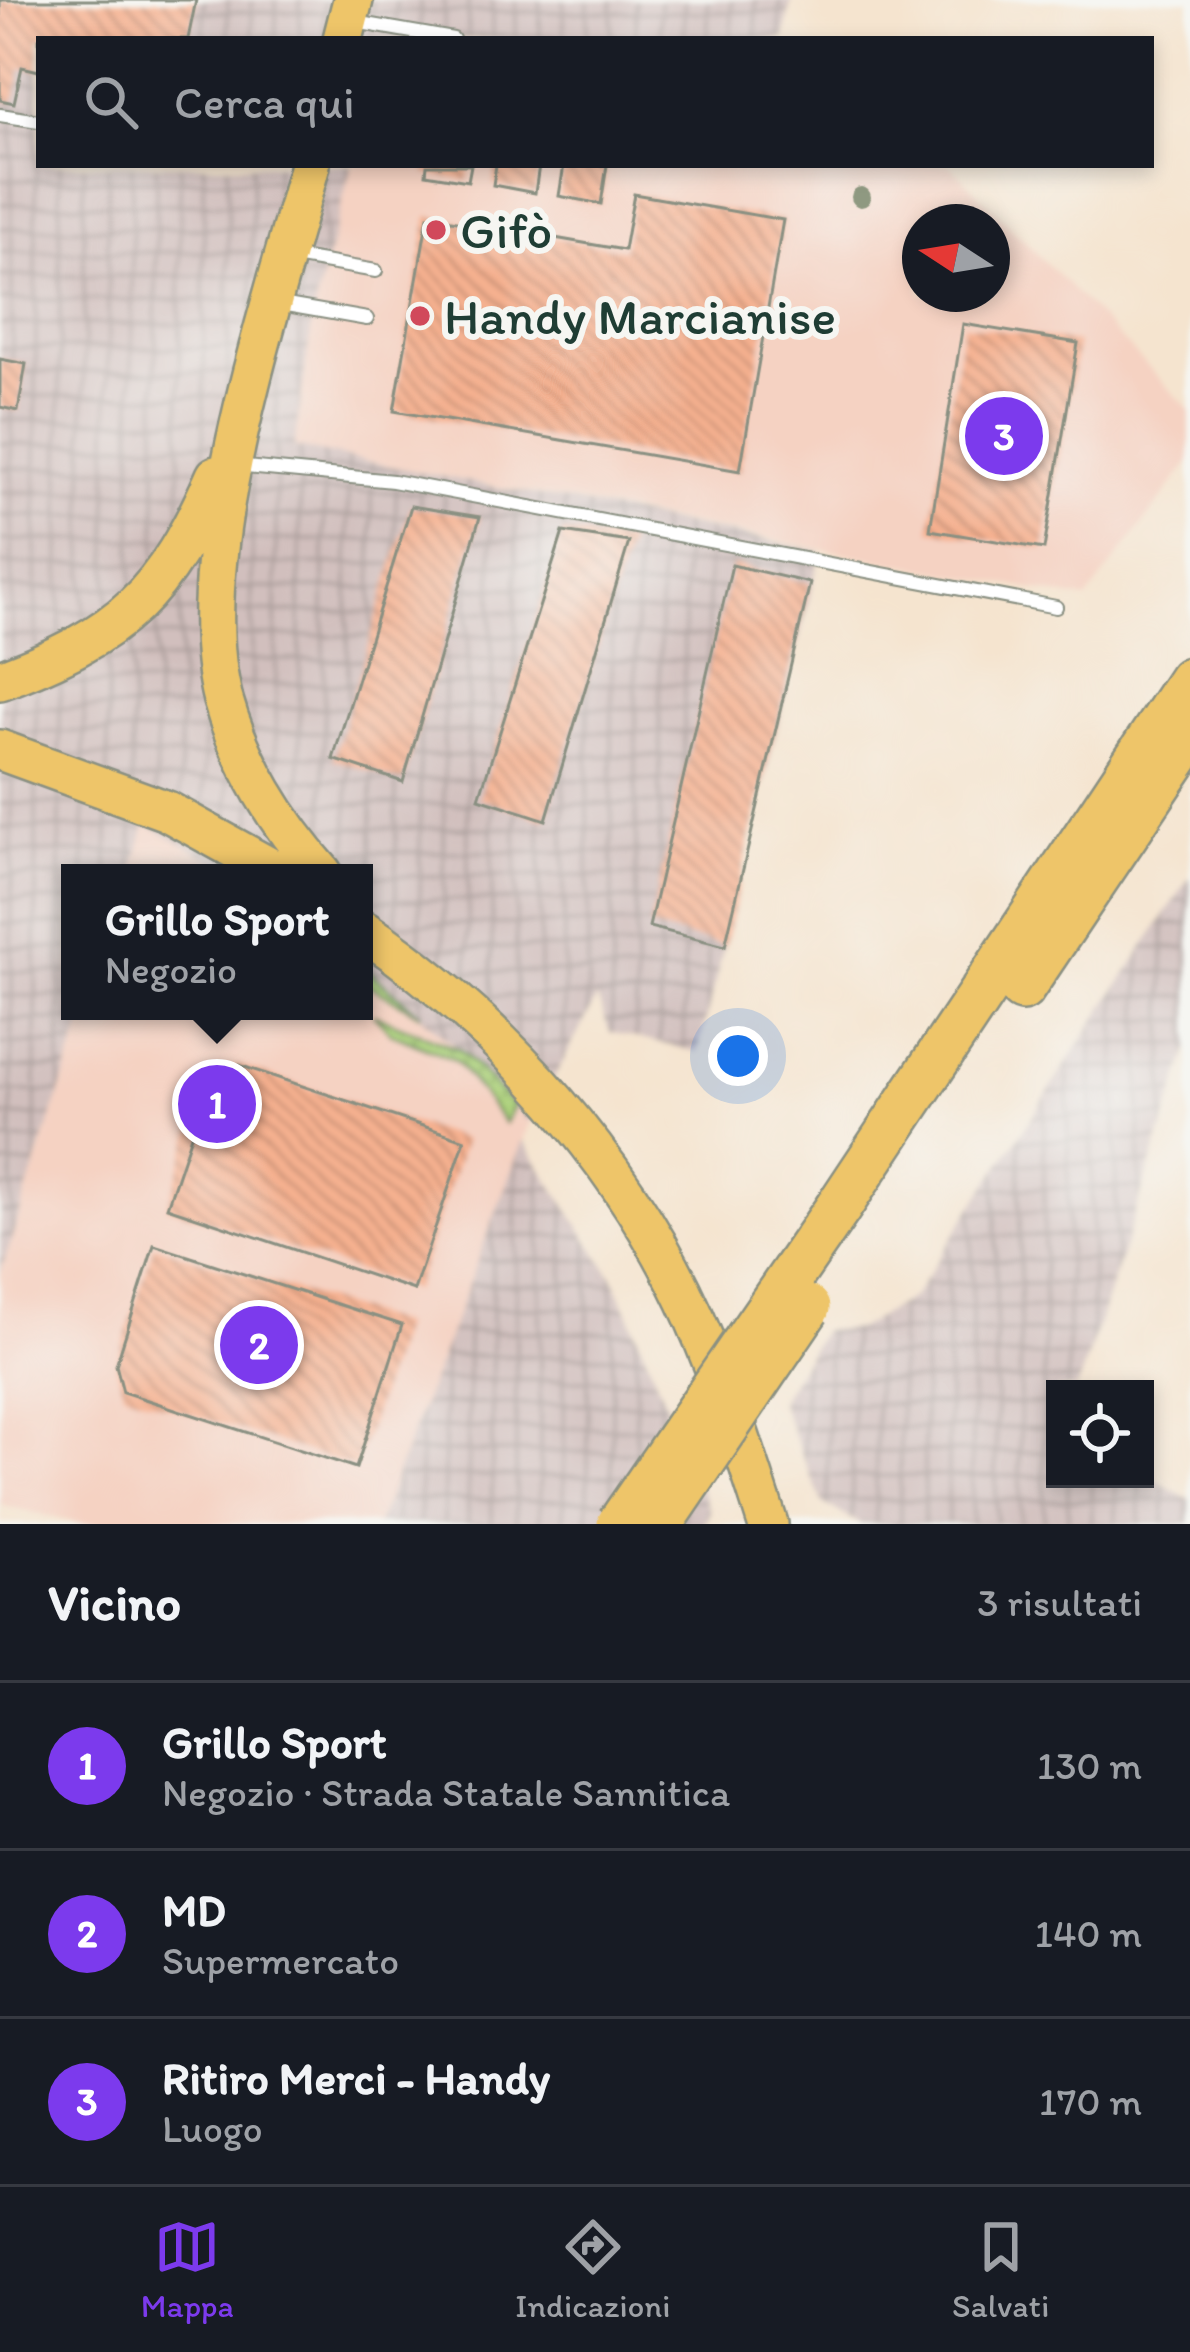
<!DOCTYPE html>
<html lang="it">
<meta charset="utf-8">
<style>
body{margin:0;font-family:Itim,sans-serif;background:#242831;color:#f1f3f6}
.controls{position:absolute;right:36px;bottom:36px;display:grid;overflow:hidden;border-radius:0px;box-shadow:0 6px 18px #0003}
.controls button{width:108px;height:108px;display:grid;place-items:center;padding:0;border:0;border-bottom:3px solid #363941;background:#171b24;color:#f1f3f6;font:60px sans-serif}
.compass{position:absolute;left:902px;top:204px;width:108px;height:108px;border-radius:50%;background:#171b24;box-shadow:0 6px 18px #0003;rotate:282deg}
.you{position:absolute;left:738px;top:1056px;width:42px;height:42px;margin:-30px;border:9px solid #fff;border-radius:50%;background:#1a73e8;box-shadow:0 0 0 18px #1a73e833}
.badge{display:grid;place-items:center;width:78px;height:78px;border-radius:50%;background:#7c3aed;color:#fff;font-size:39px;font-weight:700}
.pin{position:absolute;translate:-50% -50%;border:6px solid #fff;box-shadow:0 3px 12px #0006}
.popup{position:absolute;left:61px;top:864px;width:312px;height:156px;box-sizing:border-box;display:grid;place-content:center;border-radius:0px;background:#171b24;filter:drop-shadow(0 3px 9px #0005);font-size:39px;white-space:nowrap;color:#9ea1a6}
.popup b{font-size:45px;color:#f1f3f6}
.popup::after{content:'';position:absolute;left:50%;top:100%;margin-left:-24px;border:24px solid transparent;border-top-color:#171b24}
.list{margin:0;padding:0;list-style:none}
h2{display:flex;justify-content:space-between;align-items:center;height:156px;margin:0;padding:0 48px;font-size:51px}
h2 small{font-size:39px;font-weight:400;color:#9ea1a6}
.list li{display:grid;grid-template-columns:78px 1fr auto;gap:36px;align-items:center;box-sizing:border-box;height:168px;padding:0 48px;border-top:3px solid #363941}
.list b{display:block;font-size:45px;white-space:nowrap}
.list p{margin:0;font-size:39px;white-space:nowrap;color:#9ea1a6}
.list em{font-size:39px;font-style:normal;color:#9ea1a6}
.icon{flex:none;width:66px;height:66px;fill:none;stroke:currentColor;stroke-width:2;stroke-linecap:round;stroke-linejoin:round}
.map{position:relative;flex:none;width:1190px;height:1524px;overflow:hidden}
.search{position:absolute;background:#171b24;box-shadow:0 6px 18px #0003;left:36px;right:36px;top:36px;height:132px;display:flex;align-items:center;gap:30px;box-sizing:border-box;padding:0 42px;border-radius:0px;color:#9ea1a6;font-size:45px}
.sheet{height:660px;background:#171b24}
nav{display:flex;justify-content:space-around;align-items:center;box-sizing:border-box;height:168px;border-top:3px solid #363941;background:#171b24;font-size:33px;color:#9ea1a6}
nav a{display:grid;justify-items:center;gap:6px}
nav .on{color:#7c3aed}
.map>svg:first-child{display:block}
.built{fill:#f5d2c2;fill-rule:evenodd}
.industrial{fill:url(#industrial-grid)}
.green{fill:url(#green-dots);stroke:#668758;stroke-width:3}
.building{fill:url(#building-back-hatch)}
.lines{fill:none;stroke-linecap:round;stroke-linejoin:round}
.lane-casing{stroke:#8a9082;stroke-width:16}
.primary-casing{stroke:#8a9082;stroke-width:44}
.highway-casing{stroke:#8a9082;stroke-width:50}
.lane{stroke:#fff;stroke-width:12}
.primary{stroke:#eec569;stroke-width:39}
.highway{stroke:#eec569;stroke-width:45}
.highway-bridge-casing{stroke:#8a9082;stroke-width:50;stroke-linecap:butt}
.highway-bridge{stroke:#eec569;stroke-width:45}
.tree{fill:#8f9981}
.poi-dot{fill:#d1495b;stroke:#f6f6f2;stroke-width:4.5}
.labels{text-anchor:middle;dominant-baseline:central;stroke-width:12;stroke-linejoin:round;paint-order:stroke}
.poi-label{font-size:51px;fill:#1f3d34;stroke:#f6f6f2;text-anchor:start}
</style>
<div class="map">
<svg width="1190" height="1524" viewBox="0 0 1190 1524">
<defs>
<pattern id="industrial-grid" width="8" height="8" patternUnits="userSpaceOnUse" patternTransform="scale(3)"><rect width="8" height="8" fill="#d1bfbd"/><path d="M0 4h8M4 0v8" fill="none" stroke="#a99c9a"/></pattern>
<pattern id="green-dots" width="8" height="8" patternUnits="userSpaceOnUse" patternTransform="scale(3)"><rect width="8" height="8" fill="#add17b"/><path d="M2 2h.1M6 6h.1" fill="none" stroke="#94b46b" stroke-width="1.8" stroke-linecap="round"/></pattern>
<pattern id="building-back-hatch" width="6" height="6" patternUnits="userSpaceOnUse" patternTransform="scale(3)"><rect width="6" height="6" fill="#f5b08f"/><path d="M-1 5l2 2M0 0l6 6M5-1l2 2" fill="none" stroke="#c69076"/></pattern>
</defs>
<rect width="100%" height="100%" fill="#f6f6f2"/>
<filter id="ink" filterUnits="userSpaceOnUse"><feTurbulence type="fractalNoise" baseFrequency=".00833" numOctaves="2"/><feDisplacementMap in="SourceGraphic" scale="24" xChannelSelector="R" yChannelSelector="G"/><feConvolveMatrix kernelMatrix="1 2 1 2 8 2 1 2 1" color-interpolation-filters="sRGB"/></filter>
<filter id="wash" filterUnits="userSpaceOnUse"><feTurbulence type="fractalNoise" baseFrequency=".004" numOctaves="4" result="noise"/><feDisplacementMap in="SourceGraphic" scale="48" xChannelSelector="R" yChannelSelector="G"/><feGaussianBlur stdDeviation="2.7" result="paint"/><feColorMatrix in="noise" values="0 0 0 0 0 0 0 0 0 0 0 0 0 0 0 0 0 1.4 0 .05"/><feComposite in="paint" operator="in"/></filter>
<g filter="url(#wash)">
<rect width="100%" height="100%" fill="#f5e4cf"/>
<path class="built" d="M352 165H950L1190 410V461L1086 600 293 447 314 309ZM920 222H992V294H920Z
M145 823 237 873H133Z
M364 968 460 1050 530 1123 377 1524H82L0 1505V1274L87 1011H364Z"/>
<path class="industrial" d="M0 0H791L784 39H39V165H352L314 309 294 447 821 551 698 1052 610 1032 597 998 530 1123 460 1050 364 968V873H237L146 824 133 873H70V1011H87L0 1274Z
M1190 877V1047L1077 1389H1055V1479H1145V1474L1190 1500V1524H861L823 1504 779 1401 823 1330 858 1329 913 1297Z
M523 1140 615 1280 710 1511 704 1524H377Z"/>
<path class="green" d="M364 967 421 1015 364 982Z
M373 1014 460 1050 514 1106 505 1123 455 1060 391 1033Z"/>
<g id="blocks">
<path class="building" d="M0 0H196L188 39H39V71L22 67 14 103 0 100Z
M427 165H471L468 181 426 174Z
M496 165H539L535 193 493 185Z
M564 165H607L601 204 559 196Z
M634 194 783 220 740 471 394 411 428 216 624 250Z
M963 324 1078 343 1044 549 930 530Z
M0 359 26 364 18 411 0 407Z
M411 506 480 517 403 782 333 759Z
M563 532 629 542 546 820 479 798Z
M732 565 810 583 725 946 649 927Z
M239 1065 465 1140 414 1290 167 1207 213 1070Z
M154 1245 402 1325 356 1468 123 1392 116 1365Z"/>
</g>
</g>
<g filter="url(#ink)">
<use href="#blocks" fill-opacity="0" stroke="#8a9082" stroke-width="3"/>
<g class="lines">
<defs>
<path id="lane" d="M355 22 453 39
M0 115 39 121
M288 256 376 271
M275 303 367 319
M235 466 393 481 1056 607"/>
<path id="primary" d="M343 39 353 0
M310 165C272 308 185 559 223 700 241 764 278 824 322 873
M0 680C123 634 163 596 216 476
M0 750 167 811 279 873
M364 931C503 1025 625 1163 694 1317 723 1383 746 1455 768 1524"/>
<path id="highway" d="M1022 988 1190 738
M838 1208 1190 680"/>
</defs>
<use href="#lane" class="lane-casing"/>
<use href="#primary" class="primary-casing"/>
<use href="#highway" class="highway-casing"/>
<use href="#lane" class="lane"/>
<use href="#primary" class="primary"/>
<use href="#highway" class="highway"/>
<defs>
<path id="highway-bridge" d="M620 1524 838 1208
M660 1524 807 1308"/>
</defs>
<use href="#highway-bridge" class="highway-bridge-casing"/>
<use href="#highway-bridge" class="highway-bridge"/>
</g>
<circle class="tree" cx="861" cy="197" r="10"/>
</g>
<g class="poi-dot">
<circle cx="436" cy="230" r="12"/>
<circle cx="420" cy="316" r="12"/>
</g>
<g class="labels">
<g class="poi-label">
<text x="460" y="230">Gifò</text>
<text x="444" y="316">Handy Marcianise</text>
</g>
</g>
</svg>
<div class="controls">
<button><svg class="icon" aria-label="locate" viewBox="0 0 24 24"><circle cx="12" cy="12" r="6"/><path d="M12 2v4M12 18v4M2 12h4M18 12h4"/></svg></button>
</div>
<svg class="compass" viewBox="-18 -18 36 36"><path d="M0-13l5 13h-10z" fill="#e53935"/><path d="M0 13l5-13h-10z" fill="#9ea1a6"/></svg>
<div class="you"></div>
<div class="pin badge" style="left:217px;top:1104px">1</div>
<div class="popup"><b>Grillo Sport</b>Negozio</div>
<div class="pin badge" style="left:259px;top:1345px">2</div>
<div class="pin badge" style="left:1004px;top:436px">3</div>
<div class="search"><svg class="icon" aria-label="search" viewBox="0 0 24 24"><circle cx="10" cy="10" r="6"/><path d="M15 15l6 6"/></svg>Cerca qui</div>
</div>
<section class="sheet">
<h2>Vicino<small>3 risultati</small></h2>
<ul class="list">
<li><span class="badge">1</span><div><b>Grillo Sport</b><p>Negozio · Strada Statale Sannitica</p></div><em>130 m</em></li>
<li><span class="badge">2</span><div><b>MD</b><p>Supermercato</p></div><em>140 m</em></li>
<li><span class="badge">3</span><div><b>Ritiro Merci - Handy</b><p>Luogo</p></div><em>170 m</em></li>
</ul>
</section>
<nav>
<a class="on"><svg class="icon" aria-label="map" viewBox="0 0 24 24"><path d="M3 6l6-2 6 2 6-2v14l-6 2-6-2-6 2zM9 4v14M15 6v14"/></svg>Mappa</a>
<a><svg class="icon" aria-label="directions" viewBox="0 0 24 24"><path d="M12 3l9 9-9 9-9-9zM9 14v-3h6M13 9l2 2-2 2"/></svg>Indicazioni</a>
<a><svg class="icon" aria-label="saved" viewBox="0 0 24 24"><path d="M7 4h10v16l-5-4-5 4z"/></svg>Salvati</a>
</nav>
